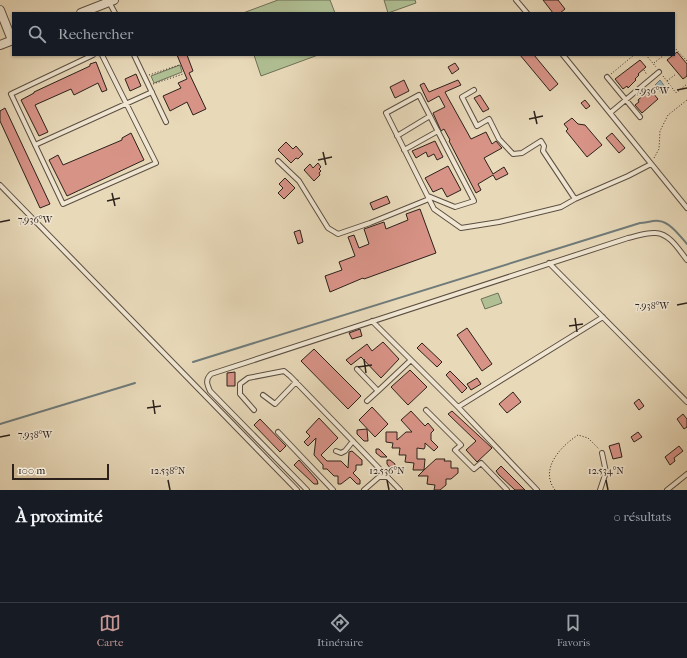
<!DOCTYPE html>
<html lang="fr">
<meta charset="utf-8">
<style>
body{margin:0;font-family:"IM FELL French Canon",serif;background:#242831;color:#f1f3f6}
.scale{position:absolute;left:12px;bottom:10px;width:97px;box-sizing:border-box;padding-left:4px;border:2px solid #2c211b;border-top:0;font-size:11px;line-height:14px;white-space:nowrap;color:#2c211b;-webkit-text-stroke:3px #f0e6d2;paint-order:stroke}
.list{margin:0;padding:0;list-style:none}
h2{display:flex;justify-content:space-between;align-items:center;height:52px;margin:0;padding:0 16px;font-size:17px}
h2 small{font-size:13px;font-weight:400;color:#9ea1a6}
.icon{flex:none;width:22px;height:22px;fill:none;stroke:currentColor;stroke-width:2;stroke-linecap:round;stroke-linejoin:round}
.map{position:relative;flex:none;width:687px;height:490px;overflow:hidden}
.search{position:absolute;background:#171b24;box-shadow:0 1px 3px #0004;left:12px;right:12px;top:12px;height:44px;display:flex;align-items:center;gap:10px;box-sizing:border-box;padding:0 14px;border-radius:0px;color:#9ea1a6;font-size:15px}
.sheet{height:112px;background:#171b24}
nav{display:flex;justify-content:space-around;align-items:center;box-sizing:border-box;height:56px;border-top:1px solid #363941;background:#171b24;font-size:11px;color:#9ea1a6}
nav a{display:grid;justify-items:center;gap:2px}
nav .on{color:#c59692}
.map>svg:first-child{display:block}
.green{fill:#b0c094;stroke:#6e7058}
.water{fill:#9cb7ba;stroke:#6f7b7a}
.lines{fill:none;stroke-linecap:round;stroke-linejoin:round}
.stream{stroke:#6f7b7a;stroke-width:2}
.building{fill:#d89387;stroke:#2c211b}
.lane-casing{stroke:#5b4f42;stroke-width:6}
.street-casing{stroke:#5b4f42;stroke-width:10}
.path{stroke:#2c211b;stroke-width:1;stroke-dasharray:1 2;stroke-linecap:butt}
.lane{stroke:#f0e6d2;stroke-width:4}
.street{stroke:#f0e6d2;stroke-width:8}
.ticks{fill:none;stroke:#2c211b;stroke-width:1.5}
.ticks-label{font-size:10px;text-anchor:middle;fill:#2c211b;stroke:#f0e6d2;stroke-width:3;stroke-linejoin:round;paint-order:stroke}
</style>
<div class="map">
<svg width="687" height="490" viewBox="0 0 687 490">
<rect width="100%" height="100%" fill="#e8d9b9"/>
<filter id="stains"><feTurbulence type="fractalNoise" baseFrequency=".005" numOctaves="4"/><feColorMatrix values="0 0 0 0 .2 0 0 0 0 .09 0 0 0 0 .02 0 0 0 .5 -.17"/></filter>
<radialGradient id="worn" r=".72"><stop offset=".6" stop-color="#630" stop-opacity="0"/><stop offset="1" stop-color="#630" stop-opacity=".3"/></radialGradient>
<path class="green" d="M278 0H330L335 13H243Z
M384 0H415L416 3 388 13Z
M254 55H318L261 76Z
M180 65 182 72 154 83 151 76Z
M498 293 502 303 485 309 481 299Z"/>
<path class="water" d="M660 80 668 91 663 95 655 85Z"/>
<g class="lines">
<path class="stream" d="M193 362 640 223C646 223 653 220 659 221 670 222 680 236 687 244
M0 424 135 383
M670 490 680 482"/>
</g>
<path class="building" d="M543 0H558L565 9 560 13H553Z
M677 52 687 64V76L683 79 667 60Z
M177 55H187L193 71 189 73 206 109 193 115 187 102 170 111 163 96 181 88 178 83 187 79Z
M520 55H534L558 84 550 91Z
M640 60 646 67 638 74 639 75 635 79 636 80 628 88 627 86 623 89 615 79Z
M96 62 107 90 102 92 98 83 74 95 71 89 35 105 48 132 39 136 21 100 34 93V92L90 66V64Z
M455 63 459 69 452 74 448 67Z
M136 74 141 86 130 91 125 79Z
M404 80 409 91 395 98 390 87Z
M458 80 461 85 445 92 447 96 471 139 486 132 492 144 496 141 501 147 502 148 484 158 493 174 504 167 508 174 496 180 493 175 478 184 481 190 476 193 449 141 450 140 444 129 441 131 433 113 445 107 439 96 428 102 420 85 424 83 429 92Z
M651 91 658 99 642 113 635 105 639 102 638 100 646 93 648 94Z
M480 95 489 109 483 112 474 98Z
M585 100 590 106 586 109 581 103Z
M5 108 50 204 40 208 0 121V111Z
M572 118 578 124 585 125 602 145 587 157 566 131 568 129 564 124Z
M131 133 144 160 67 196 49 160 58 155 63 165 122 140V138Z
M612 133 625 148 619 153 606 138Z
M435 141 443 157 437 160 434 154 428 157 426 152 416 158 412 151Z
M286 142 293 149 296 146 303 154 298 159 296 158 291 163 278 150Z
M318 163 321 167 319 169 321 171 319 173 320 175 314 181 304 170 310 164 313 168Z
M448 166 461 190 447 197 442 188 433 192 425 178Z
M285 178 295 188 284 199 278 193 283 188 279 184Z
M387 196 390 203 373 210 370 203Z
M420 209 436 253 364 279 363 278 330 292 325 276 342 270 339 262 355 256 348 237 354 235 359 248 369 244 364 229 384 222 386 229 408 220 406 214Z
M300 230 303 242 298 244 294 232Z
M467 328 492 364 482 371 457 335Z
M360 329 362 336 352 339 349 333Z
M383 342 399 359 381 378 361 357 351 365 346 360 367 344 372 351Z
M422 343 442 362 437 367 417 348Z
M314 349 361 396 348 409 301 361Z
M410 370 427 387 408 405 391 387Z
M450 371 467 388 462 393 446 375Z
M235 372V386H227V373Z
M477 378 481 384 471 390 467 384Z
M513 392 521 402 507 413 499 404Z
M639 399 644 406 639 410 634 403Z
M372 407 388 424 375 437 359 420Z
M411 411 425 426 428 423 434 430 431 433V440L438 447 434 451 425 443V447L424 449 417 448V459H425L424 470 436 459H445L444 461H451V468H458V473L451 479H446V485L440 490H434L435 485 427 484 428 476H418L424 470H413L414 463 405 462 406 455H399L400 448H392L393 443 386 442V432H397V440L406 432H412L401 420Z
M452 411 492 448 477 462 466 450 476 441 448 414Z
M683 414 687 419V427L684 429 677 419Z
M319 418 338 438 321 455 327 461H341L348 468 349 452 352 451 362 460V465H356V470L353 473 360 480V484H357L350 477 341 484H338V476H334L327 469H323V465L314 455 316 438 308 446 304 442 310 436 306 432Z
M260 419 286 446 280 452 254 425Z
M367 429 368 441H364L357 434V430Z
M638 432 642 437 634 442 631 437Z
M619 443 622 457 613 459 609 446Z
M679 446 683 451 674 458 675 461 670 465 665 457Z
M376 449H379L387 457H381L376 453Z
M299 460 317 480 318 484H314L294 465Z
M387 460H390L395 464V469H391L387 464Z
M501 466 525 490H515L499 475 496 471Z"/>
<g class="lines">
<defs>
<path id="lane" d="M516 0 527 13
M109 2 115 13
M93 55 11 94 63 204 156 163 102 55
M134 55 166 122
M563 55 687 208
M607 77 640 117
M474 90 462 97 477 126 489 119 499 139 513 154 522 153 541 141 544 146 543 151 575 199 628 176 651 164
M610 113 659 72
M397 136 430 116
M35 145 152 92
M404 150 438 131
M278 161 299 181 328 228 338 234 370 223 429 199
M0 185 297 490
M428 196 455 207 474 201 419 95 386 113 434 209 461 228 499 222 561 207 575 199
M549 263 687 402
M372 321 458 407 537 490
M357 369 378 391 411 360
M263 395 275 404 296 382
M367 401 378 391
M458 407 603 317
M254 410 240 394V384L248 378 284 371 290 376 400 490
M426 410 461 445 455 450 474 469 481 463 507 490
M278 432 333 490
M336 451 341 453 345 451 353 441
M307 490 210 391C207 384 205 380 211 374L628 238C637 236 647 232 656 233 670 234 679 250 687 260
M364 490 379 477H388
M600 490 606 472 602 453
M667 490 687 474"/>
<path id="street" d="M0 10 12 40
M81 13 114 0
M0 45 13 40"/>
</defs>
<use href="#lane" class="lane-casing"/>
<use href="#street" class="street-casing"/>
<path class="path" d="M674 47 687 61
M646 55 656 67
M671 55 672 56
M654 63 664 55
M644 70 647 75
M611 74 634 55
M149 75 179 65
M663 76 676 93 687 84
M667 81 676 74
M153 84 183 74
M654 158 659 149 660 131 668 115 687 100
M555 490C539 469 561 446 578 435L588 438 599 449"/>
<use href="#lane" class="lane"/>
<use href="#street" class="street"/>
</g>
<path class="ticks" d="M677 90 687 88M534 111 537 124M529 119 543 116M323 152 326 165M318 160 332 157M112 193 115 206M107 201 120 198M0 222 10 220M677 305 687 303M575 318 577 332M569 326 583 324M364 359 366 373M358 367 372 365M153 400 155 414M147 408 161 406M0 437 10 435M168 480 170 490M387 480 389 490M606 480 608 490"/>
<g class="ticks-label">
<text x="652" y="94">7.936°W</text>
<text x="35" y="223">7.936°W</text>
<text x="652" y="309">7.938°W</text>
<text x="35" y="438">7.938°W</text>
<text x="168" y="474">12.538°N</text>
<text x="387" y="474">12.536°N</text>
<text x="606" y="474">12.534°N</text>
</g>
<rect width="100%" height="100%" filter="url(#stains)"/>
<rect width="100%" height="100%" fill="url(#worn)"/>
</svg>
<div class="scale">100 m</div>
<div class="search"><svg class="icon" aria-label="search" viewBox="0 0 24 24"><circle cx="10" cy="10" r="6"/><path d="M15 15l6 6"/></svg>Rechercher</div>
</div>
<section class="sheet">
<h2>À proximité<small>0 résultats</small></h2>
<ul class="list">
</ul>
</section>
<nav>
<a class="on"><svg class="icon" aria-label="map" viewBox="0 0 24 24"><path d="M3 6l6-2 6 2 6-2v14l-6 2-6-2-6 2zM9 4v14M15 6v14"/></svg>Carte</a>
<a><svg class="icon" aria-label="directions" viewBox="0 0 24 24"><path d="M12 3l9 9-9 9-9-9zM9 14v-3h6M13 9l2 2-2 2"/></svg>Itinéraire</a>
<a><svg class="icon" aria-label="saved" viewBox="0 0 24 24"><path d="M7 4h10v16l-5-4-5 4z"/></svg>Favoris</a>
</nav>
